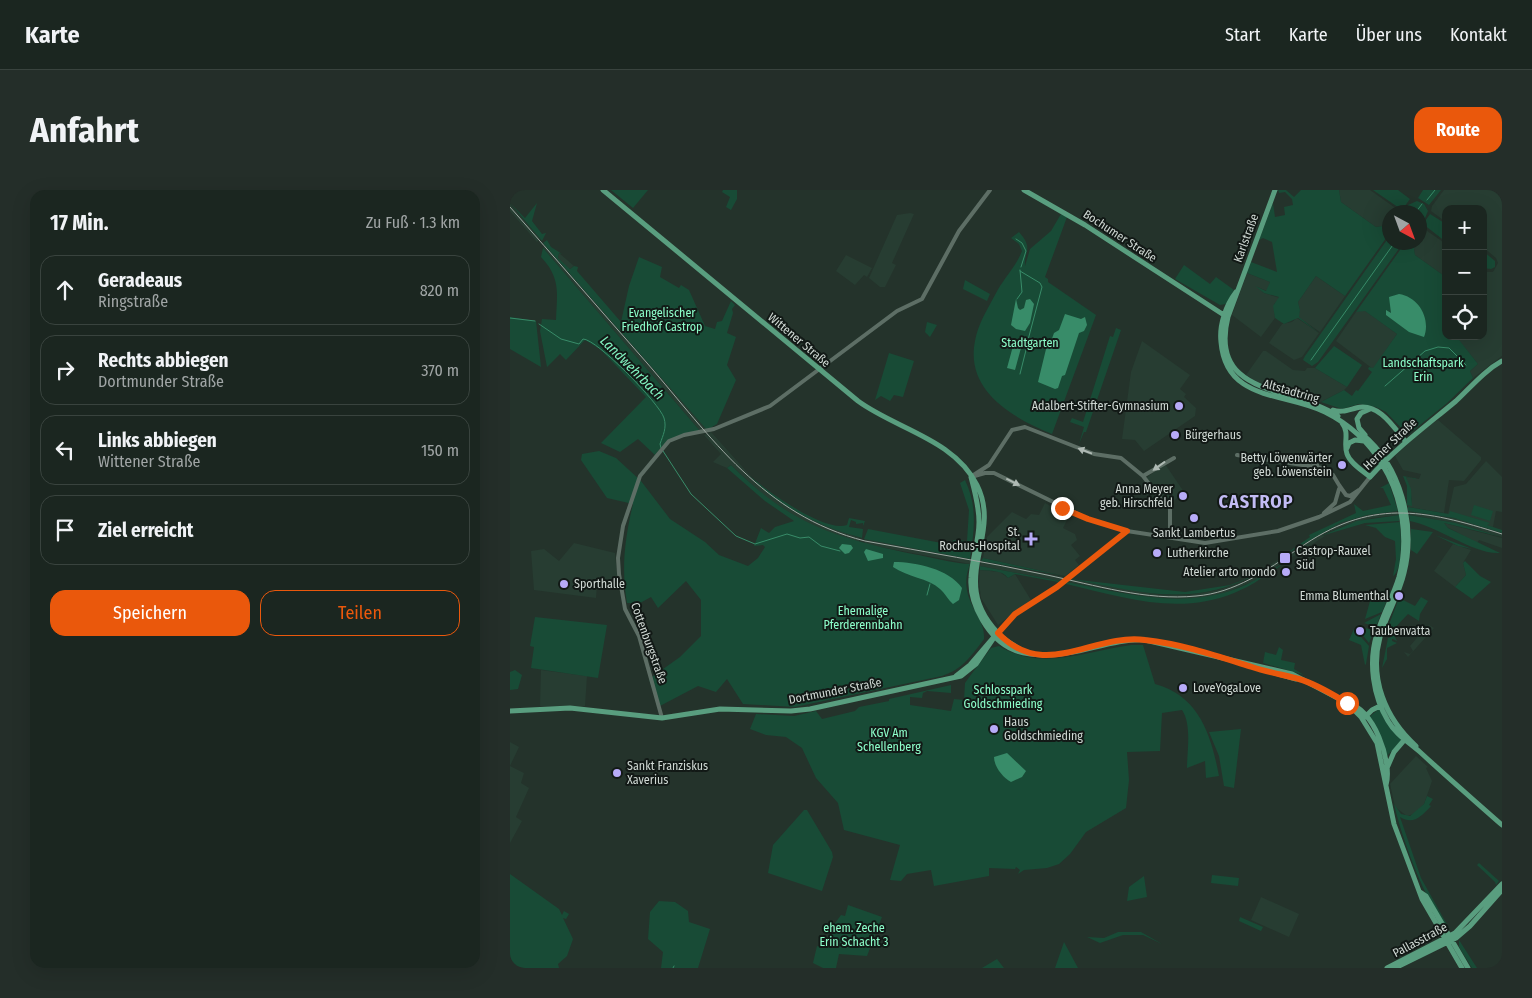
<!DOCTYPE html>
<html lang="de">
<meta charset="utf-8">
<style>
body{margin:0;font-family:"Fira Sans Condensed",sans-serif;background:#242e29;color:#f1f3f6}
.controls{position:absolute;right:15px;top:15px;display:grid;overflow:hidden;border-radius:10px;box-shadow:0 5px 20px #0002}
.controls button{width:45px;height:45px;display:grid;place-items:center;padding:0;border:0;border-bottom:1px solid #39433e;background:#1b2620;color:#f1f3f6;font:25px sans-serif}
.compass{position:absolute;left:872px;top:15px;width:45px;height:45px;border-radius:50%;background:#1b2620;box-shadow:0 5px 20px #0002;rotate:139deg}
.stop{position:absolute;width:15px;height:15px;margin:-11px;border:4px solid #ea580c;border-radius:50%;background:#fff}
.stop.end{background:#ea580c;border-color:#fff;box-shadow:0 1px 5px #0008}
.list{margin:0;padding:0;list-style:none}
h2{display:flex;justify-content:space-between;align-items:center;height:65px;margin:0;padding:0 20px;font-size:21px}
h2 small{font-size:16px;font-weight:400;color:#a0a5a5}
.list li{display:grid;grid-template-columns:32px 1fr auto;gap:15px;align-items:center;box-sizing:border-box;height:70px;margin:0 10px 10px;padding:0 10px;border:1px solid #39433e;border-radius:15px}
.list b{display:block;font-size:19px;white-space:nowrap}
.list p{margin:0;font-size:16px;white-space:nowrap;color:#a0a5a5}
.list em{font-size:16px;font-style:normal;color:#a0a5a5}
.actions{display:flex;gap:10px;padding:15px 20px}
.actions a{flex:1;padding:11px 0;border:1px solid #ea580c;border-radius:15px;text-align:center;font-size:18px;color:#ea580c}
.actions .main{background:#ea580c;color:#fff}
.icon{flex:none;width:28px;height:28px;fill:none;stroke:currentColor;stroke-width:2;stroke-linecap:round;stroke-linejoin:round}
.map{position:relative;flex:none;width:992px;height:778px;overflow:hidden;border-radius:15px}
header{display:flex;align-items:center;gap:30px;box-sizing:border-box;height:70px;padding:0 25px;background:#1b2620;border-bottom:1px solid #39433e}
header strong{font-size:24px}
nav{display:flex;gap:28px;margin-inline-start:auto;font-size:18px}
.intro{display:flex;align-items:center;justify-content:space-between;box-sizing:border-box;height:120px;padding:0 30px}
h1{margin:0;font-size:35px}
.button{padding:12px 22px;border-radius:15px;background:#ea580c;color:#fff;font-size:18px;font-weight:700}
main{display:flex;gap:30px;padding:0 30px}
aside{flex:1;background:#1b2620;border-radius:15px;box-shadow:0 5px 20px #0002}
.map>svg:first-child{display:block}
.built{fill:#273d32}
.green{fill:#184b36}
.water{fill:#388c69}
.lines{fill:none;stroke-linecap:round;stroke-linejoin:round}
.stream{stroke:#388c69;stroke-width:1}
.minor{stroke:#5d6e65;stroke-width:4}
.major{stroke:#599e7f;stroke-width:5}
.rail{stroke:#9da8a2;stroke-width:1}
.oneway{fill:#aeb9b3}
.route{stroke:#ea580c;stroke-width:6}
.poi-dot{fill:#b7abf8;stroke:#121916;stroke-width:2}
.labels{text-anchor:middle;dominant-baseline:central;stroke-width:4;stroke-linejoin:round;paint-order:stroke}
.street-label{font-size:12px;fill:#d0d9d4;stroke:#121916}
.park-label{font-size:12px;fill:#8dffcb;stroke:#121916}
.poi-label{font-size:12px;fill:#d0d9d4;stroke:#121916;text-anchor:start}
.water-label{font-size:14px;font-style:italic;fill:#82f4c1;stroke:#121916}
.district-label{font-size:18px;font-weight:bold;letter-spacing:1px;fill:#c2bbf4;stroke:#121916}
</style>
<header>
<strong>Karte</strong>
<nav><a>Start</a><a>Karte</a><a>Über uns</a><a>Kontakt</a></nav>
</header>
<div class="intro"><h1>Anfahrt</h1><a class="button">Route</a></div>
<main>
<aside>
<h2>17 Min.<small>Zu Fuß · 1.3 km</small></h2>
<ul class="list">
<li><svg class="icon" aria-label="ahead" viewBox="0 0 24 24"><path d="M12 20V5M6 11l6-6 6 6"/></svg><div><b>Geradeaus</b><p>Ringstraße</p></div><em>820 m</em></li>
<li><svg class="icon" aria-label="right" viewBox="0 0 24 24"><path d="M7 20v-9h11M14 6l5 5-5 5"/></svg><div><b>Rechts abbiegen</b><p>Dortmunder Straße</p></div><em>370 m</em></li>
<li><svg class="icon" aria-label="left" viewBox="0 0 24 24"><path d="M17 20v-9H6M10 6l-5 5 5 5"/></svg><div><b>Links abbiegen</b><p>Wittener Straße</p></div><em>150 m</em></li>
<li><svg class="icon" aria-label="arrive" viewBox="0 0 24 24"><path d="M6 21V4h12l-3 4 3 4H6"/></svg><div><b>Ziel erreicht</b></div></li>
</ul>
<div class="actions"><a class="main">Speichern</a><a>Teilen</a></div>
</aside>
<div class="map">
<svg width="992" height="778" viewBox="0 0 992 778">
<rect width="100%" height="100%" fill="#24332b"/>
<path class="built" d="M829 0H860L891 22H879V35L866 37 831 12Z
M934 0H992V166L963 188 960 181 968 174 946 147 973 146V82H983L988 73 986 68 973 57V19H936V32L921 21 922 16Z
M0 14 30 49 27 52 0 21Z
M400 23 404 24 382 73 386 75 375 97H370L359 88 387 25Z
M910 36 936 54V84L933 85 905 65 903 53 909 52Z
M36 55 48 69 49 63 64 76 60 79 50 71 197 240 191 242 33 58Z
M336 65 362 78 357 87 354 85 345 95 326 81Z
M737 83 760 92 757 101 747 97 754 103 770 108 764 114 765 128 751 147 722 125Z
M806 86 835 106 810 142 788 127 790 120 788 112Z
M854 120 887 144 863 179 826 151 846 122Z
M787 128 809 143 792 167 784 170 759 153 772 134 782 132Z
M632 151 680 185 670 199 676 204 674 207 686 218 685 226 634 261 625 250 612 249 621 182Z
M753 161H756L783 180 795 181 797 178H805L837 197 834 200 811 212 747 192 736 185Z
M928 230 971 267V270L954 291 939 290 934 323 898 317 897 315H902V309L896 287 909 289 911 284 893 280 885 266 915 237Z
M201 242 245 291 269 311 306 332 350 348 349 352 320 344 291 330 254 306 221 275 217 278 203 272 211 264 194 245Z
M976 271 992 287V322L986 321 983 337 938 324 944 297 956 294Z
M655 274 674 302 658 316 636 288Z
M535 313 559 326 553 338 565 344 567 350 561 355 570 366 565 370 569 375 555 386 473 368 477 347 502 322 516 329 521 324 529 325Z
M887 321 888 325 862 328 833 336 812 345 815 346 781 368 777 369 774 367 808 344 830 333 857 325Z
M899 321 949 329 992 343V347L946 333 900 325Z
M934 333 992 348V358L969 350 967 353 937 337Z
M355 349 460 369V374L355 354Z
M64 353 105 363 108 395 87 394 86 408 24 400 21 361 34 359 49 371Z
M943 354 961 360 953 373 956 385 945 397 924 381Z
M769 369 772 373 744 391 712 404 686 409 643 408 557 392 560 389 650 405H679L709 400 736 391Z
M471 371 495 376 554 387 550 391 470 376Z
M470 380 490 382 498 388 505 384 521 410 488 435 471 408 469 393Z
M913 434 917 437 919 435 924 438 898 467 894 462 900 464 903 461 900 456 912 442Z
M31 480 77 486 75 516H30Z
M0 552 9 557 0 576Z
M906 566 918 577 916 578 922 591 914 614 904 624 897 626 885 617 880 594Z
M0 576 14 583 11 593 19 598 6 627 12 631 0 653Z
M751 707 789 724 779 747 741 730Z"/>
<path class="green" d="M101 0H138L123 18Z
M213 0H227V9L221 20 216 17 220 7 212 2Z
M768 0H776L784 7 791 0H829L831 12 866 37 879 35V44L835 106 806 86 788 112 790 120 789 127 809 143 788 128 774 134 765 128 763 116 769 107 754 103 745 96 756 101 760 92 737 83 741 72 767 82 762 52 753 48 749 50 763 13 765 27 775 25 774 17 783 15 782 9 775 2 769 3Z
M863 0H888L900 9 892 20Z
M913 0H931L919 15 908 8Z
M907 11 914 14 918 21 915 28 910 32 909 22H895L898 15Z
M0 13 15 28 27 13 22 31 32 44 36 43 32 51Z
M551 24 557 27 535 87 538 89V92L586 125 542 244C503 228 455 201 465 151 468 134 477 120 485 105 493 89 506 77 512 61L509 54 501 48 509 42C524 59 514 61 515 76L520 59 541 41Z
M920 24 936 34V52L913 34Z
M879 47V52L893 53 808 172 802 176 793 170 795 166Z
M37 50 41 57 52 64 49 63 48 68 60 79 64 76 68 77 67 81 111 132 119 96 129 67 152 77 150 87 169 98 171 95 179 100 195 136 205 139 207 132 212 131 221 111 225 115 222 119 223 123 217 143 226 147 217 175 226 190 207 234 197 240 33 53Z
M895 53H903L905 65 933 85H936V146H946L968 174 960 181 963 188 936 214 900 243H896L876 222 866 217 849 214 832 219 811 212 834 200 842 206 846 200 848 201 862 182 858 179 859 177 863 178 887 144 855 121 846 122Z
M33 58 191 242C167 245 160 246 145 265L128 249 110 262 91 253 136 207 90 159 75 150 56 170 50 164 37 177 30 141 32 129 46 130C47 103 51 88 31 67Z
M973 61 985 71V77L981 79 973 78Z
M674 75 700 94 706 87 724 100 716 114 710 115 665 89Z
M455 90 480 104 477 111 453 99Z
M0 127 26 131 31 177 0 159Z
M417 132 427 135 420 147 415 142Z
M606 138 611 140 576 242H574L569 254 574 237 560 232 562 228 573 232 600 146 603 147Z
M824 156 852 175 837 197 805 178Z
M379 163 404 171 393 207 384 205 380 211 371 206 365 210Z
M89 261 106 268 131 291 160 329 195 352 209 365 238 376 248 368 255 357 253 355 244 356 251 338 259 343 265 337 284 331 255 311 217 278 221 275C279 333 324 348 403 364 421 367 441 373 460 374 446 410 476 424 474 449 461 466 453 479 432 486L285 517 233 514 217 489 206 502 188 496 148 517 139 489 170 467 191 446V410L176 391 148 418 141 407 130 413H117C111 377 115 348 123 314L97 308 71 270 72 264Z
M240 286C257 301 315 343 337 335L339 328 355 331 353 336V333L346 334V332L341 330 339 337 353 339 352 348C311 337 269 318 240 286Z
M893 286 909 289 896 287 901 299 902 316 897 315V296Z
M455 290C468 317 464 341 460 369L354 349 358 339 442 355 443 350 457 351 459 320 450 293Z
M879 293 888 321 857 325 830 333 773 366 800 347 799 345 846 323 844 314 853 321 881 315 873 298H870Z
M964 315 983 321 980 331 961 325Z
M898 317 939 324 940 321 980 333 977 335 992 340V343L944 328 898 321Z
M889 325V331L855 333 811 346 847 331Z
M899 325 946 333 992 347 934 333 938 338 990 363C965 365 927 336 900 331Z
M890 332C891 344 893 381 883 386L886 369 885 351 875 347 866 338 855 335Z
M901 339 923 342 907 364 901 360Z
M925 345 962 359 948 356Z
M473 368 555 386 471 371Z
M955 371 970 386 981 392 962 409 945 397 956 385 953 373Z
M772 374C767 380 757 383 750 389 744 394 733 399 724 403 668 426 612 407 556 394L557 392C614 403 672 420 728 398 744 392 758 382 772 374Z
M470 376 550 391 548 392 505 384 498 388C493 380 480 381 470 380Z
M743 381 745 384 749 383C682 419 632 402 560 389L675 402 720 395 736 389Z
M878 400 881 401 872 422 855 429 862 404Z
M911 407 918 411 910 424 909 431 898 424 882 441 887 451 875 445 889 408 905 416Z
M871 424 866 437 854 433Z
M25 427 97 435 88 488 21 478 24 457 20 456Z
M856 438 864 441 859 453 851 443Z
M844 439 859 456 856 474 855 475 851 455 839 450Z
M878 448H882V451L887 453 877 458V469L872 478Z
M621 455H633L645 494C689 506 701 544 709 586L696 588 695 571 677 578C677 561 682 535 672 520L652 523 650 561 617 562 619 590 616 618 576 642 560 664 549 674 537 678 514 680 508 684 510 680 506 677 505 679 479 678V686L424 696 421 680 397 684 391 691 380 690 390 655 334 640 328 613 306 588 292 558 276 547 256 545 240 539 246 524 284 526 306 521 312 529 345 521 349 517 379 511V509L441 495V503L417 501 413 503 412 508 400 507V515L441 521 444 509 454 510 455 493 460 486 481 458 489 456C532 482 576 461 621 455Z
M769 457 773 460 771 470 785 473 784 479 794 485 753 473 755 462 766 465Z
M5 480 12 485 8 499 0 500V482Z
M870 518 892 550 877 566 859 527Z
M731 539 724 598 714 596 709 566 699 542Z
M917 606 923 609 919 615 921 616C911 627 903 635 890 627L911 688 939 738C916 717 891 645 884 614L891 624 900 626 914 614Z
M294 620H297L322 662 323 667 312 701 258 683 263 655Z
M969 673 989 691 986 695 985 692 967 675Z
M0 684 49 719 52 725 54 721 59 724 56 729 53 728 63 749 57 766 48 774 49 778H0Z
M702 685 729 688 728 696 701 693Z
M634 686 637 707 617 711 619 697Z
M149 711 165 712 178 721 179 732 200 739 188 778H151L153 762 138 749 140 722Z
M338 715 372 727 357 766 329 764 326 778H313L303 773 307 756 316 758 320 740 331 725 335 726Z
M730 727 753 737 751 741 729 731Z
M608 742H631L652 754 633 745H613L590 753 577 747 594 748Z
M949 749V750L967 778H962L949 757Z
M554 752 568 778H545Z
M487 769 494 778H472Z"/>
<path class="water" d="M889 104C909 107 921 129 914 147L899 142 876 125V120L881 123 879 107Z
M506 109 508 118 510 120 514 118 516 110 520 109 524 114 520 133 515 141 506 139 501 135Z
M555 124 571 129 575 127 577 135 574 141 569 143 555 185 552 186 548 198 545 199 528 192 537 155 540 154 544 143 549 140Z
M503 156 511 158 505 180 497 178Z
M332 354 341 355 343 358 339 363 335 364 329 358Z
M356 359 373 364V368L358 371 354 362Z
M384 372C406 372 439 379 452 398L449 410 443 414C438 410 435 403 430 399 418 388 397 387 383 377Z
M497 563 516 581 512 587 501 592C492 587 484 576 484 567Z"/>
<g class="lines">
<path class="stream" d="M917 10 925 0
M906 22 912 14
M506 49 512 53 516 61 511 77
M510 81 530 93 532 97 518 150
M507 109 512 102 510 80
M0 128 25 131
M29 134 51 149 69 154 73 149C87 149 150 214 154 228 157 238 153 245 150 254L151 258
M534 156 537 157
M801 170 885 52
M510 184 518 152
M875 196 915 161 928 157 939 158 956 175
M153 261 181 304 226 346 245 354 277 344 290 348 299 347 311 356 330 361
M417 405 420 394
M163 778 164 776"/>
<path class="minor" d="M727 265 812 278 823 285 829 295
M775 271C787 262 797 269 807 275
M462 286 479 275 502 240 515 237 584 264 611 268 633 286 653 312 660 317V347
M633 286 664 268
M461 287 475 283H484L578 329 617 341 695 353 768 341 809 327 840 312 860 287
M829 295 836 305 840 306 849 300
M814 323 825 313 829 299
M488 443 505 424 547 397 617 341
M152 528 129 446 115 419 109 384 108 368 113 336 130 286 159 251 174 245 204 239 260 216 387 121 412 109 449 41 480 0"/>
<path class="major" d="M93 0 348 211C386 239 444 249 467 295 494 349 433 392 493 448 499 453 506 456 512 461
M514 0 575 35 717 127
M765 0 718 127C698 207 783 196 828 226
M726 102C716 115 709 135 711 152 716 212 775 202 815 222 839 234 858 251 872 274 893 308 899 350 889 387 883 407 873 424 867 444 858 472 863 506 878 531 886 545 899 552 910 562 937 587 965 611 992 635
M823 220C831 223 838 220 846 218 868 212 883 236 895 251
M832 233C840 243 833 253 837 264 840 273 853 281 860 287 886 258 916 236 946 211 961 197 974 181 992 171
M852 244C891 276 906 335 894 383 889 405 876 425 870 447 859 488 875 528 906 556
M855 245 849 238 847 229 851 223 860 219
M837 258 839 253 845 250 854 251
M461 287C465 302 469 316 469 332 469 351 462 369 461 388 459 414 479 450 504 460 514 464 527 465 537 465 571 465 602 448 635 450L782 484 837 513 851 527 867 553 884 634 912 709 952 778
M737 475 786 489
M446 486 460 475 484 447
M837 513C863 517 883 572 876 595
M0 521 60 518 152 528 210 519 281 521 300 519 451 486 466 474 485 446
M855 527 862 520 872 515
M877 578 884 562 896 548
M910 702 916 706 958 778
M877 778 945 743 992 694
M885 778 946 748 960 736 992 700"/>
<path class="rail" d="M0 17C46 69 91 121 137 173 202 248 253 325 355 351 416 362 477 372 537 385 584 395 637 411 686 406 725 403 757 380 788 359 860 308 913 319 992 344"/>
</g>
<defs><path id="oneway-solid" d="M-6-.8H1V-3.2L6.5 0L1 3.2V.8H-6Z" transform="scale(1.25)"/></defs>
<g class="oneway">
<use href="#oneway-solid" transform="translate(575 261) rotate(-159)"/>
<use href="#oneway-solid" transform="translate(649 276) rotate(144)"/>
<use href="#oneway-solid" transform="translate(503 292) rotate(27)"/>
</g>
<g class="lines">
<path class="route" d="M552 318 578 329 617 341 547 397 505 424 488 443C535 492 582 443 635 450 672 454 707 466 742 477 757 482 774 485 789 489 806 494 822 504 837 513"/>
</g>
<g class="poi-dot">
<circle cx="669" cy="216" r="5"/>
<circle cx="665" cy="245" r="5"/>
<circle cx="832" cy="275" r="5"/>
<circle cx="673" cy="306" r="5"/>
<circle cx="684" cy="328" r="5"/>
<path d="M518.5 341.5h5v5h5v5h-5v5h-5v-5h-5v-5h5z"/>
<circle cx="647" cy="363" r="5"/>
<rect x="769" y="362" width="12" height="12" rx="2.5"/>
<circle cx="776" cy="382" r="5"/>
<circle cx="54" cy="394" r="5"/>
<circle cx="889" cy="406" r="5"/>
<circle cx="850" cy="441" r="5"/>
<circle cx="673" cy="498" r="5"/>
<circle cx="484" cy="539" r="5"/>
<circle cx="107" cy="583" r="5"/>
</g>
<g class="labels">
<g class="street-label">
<text transform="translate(610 46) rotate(33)">Bochumer Straße</text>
<text transform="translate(736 48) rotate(-70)">Karlstraße</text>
<text transform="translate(289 150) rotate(40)">Wittener Straße</text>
<text transform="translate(781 201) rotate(16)">Altstadtring</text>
<text transform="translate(880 254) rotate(-44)">Herner Straße</text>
<text transform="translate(139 453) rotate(70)">Cottenburgstraße</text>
<text transform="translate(325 501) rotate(-11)">Dortmunder Straße</text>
<text transform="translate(910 750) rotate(-28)">Pallasstraße</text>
</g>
<g class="park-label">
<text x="152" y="123">Evangelischer<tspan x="152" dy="14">Friedhof Castrop</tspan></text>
<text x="520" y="153">Stadtgarten</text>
<text x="913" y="173">Landschaftspark<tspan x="913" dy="14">Erin</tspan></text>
<text x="353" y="421">Ehemalige<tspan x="353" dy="14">Pferderennbahn</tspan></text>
<text x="493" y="500">Schlosspark<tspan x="493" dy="14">Goldschmieding</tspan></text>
<text x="379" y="543">KGV Am<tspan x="379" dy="14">Schellenberg</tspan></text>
<text x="344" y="738">ehem. Zeche<tspan x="344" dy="14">Erin Schacht 3</tspan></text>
</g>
<g class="poi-label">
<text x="659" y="216" text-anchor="end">Adalbert-Stifter-Gymnasium</text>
<text x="675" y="245">Bürgerhaus</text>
<text x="822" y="268" text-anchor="end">Betty Löwenwärter<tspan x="822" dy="14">geb. Löwenstein</tspan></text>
<text x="663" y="299" text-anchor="end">Anna Meyer<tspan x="663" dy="14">geb. Hirschfeld</tspan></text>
<text x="510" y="342" text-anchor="end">St.<tspan x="510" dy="14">Rochus-Hospital</tspan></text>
<text x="684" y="343" text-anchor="middle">Sankt Lambertus</text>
<text x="786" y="361">Castrop-Rauxel<tspan x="786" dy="14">Süd</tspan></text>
<text x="657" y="363">Lutherkirche</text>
<text x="766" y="382" text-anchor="end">Atelier arto mondo</text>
<text x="64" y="394">Sporthalle</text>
<text x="879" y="406" text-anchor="end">Emma Blumenthal</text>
<text x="860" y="441">Taubenvatta</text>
<text x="683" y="498">LoveYogaLove</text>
<text x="494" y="532">Haus<tspan x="494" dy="14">Goldschmieding</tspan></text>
<text x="117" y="576">Sankt Franziskus<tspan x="117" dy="14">Xaverius</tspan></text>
</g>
<g class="water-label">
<text transform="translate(122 178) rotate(45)">Landwehrbach</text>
</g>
<g class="district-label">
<text x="746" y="312">CASTROP</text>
</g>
</g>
</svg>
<div class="controls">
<button>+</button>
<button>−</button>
<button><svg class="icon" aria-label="locate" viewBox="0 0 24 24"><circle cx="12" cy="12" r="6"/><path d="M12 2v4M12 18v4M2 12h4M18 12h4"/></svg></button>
</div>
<svg class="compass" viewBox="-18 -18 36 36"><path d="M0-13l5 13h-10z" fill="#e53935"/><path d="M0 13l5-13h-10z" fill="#a0a5a5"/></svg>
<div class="stop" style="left:837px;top:513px"></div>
<div class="stop end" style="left:552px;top:318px"></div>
</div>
</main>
